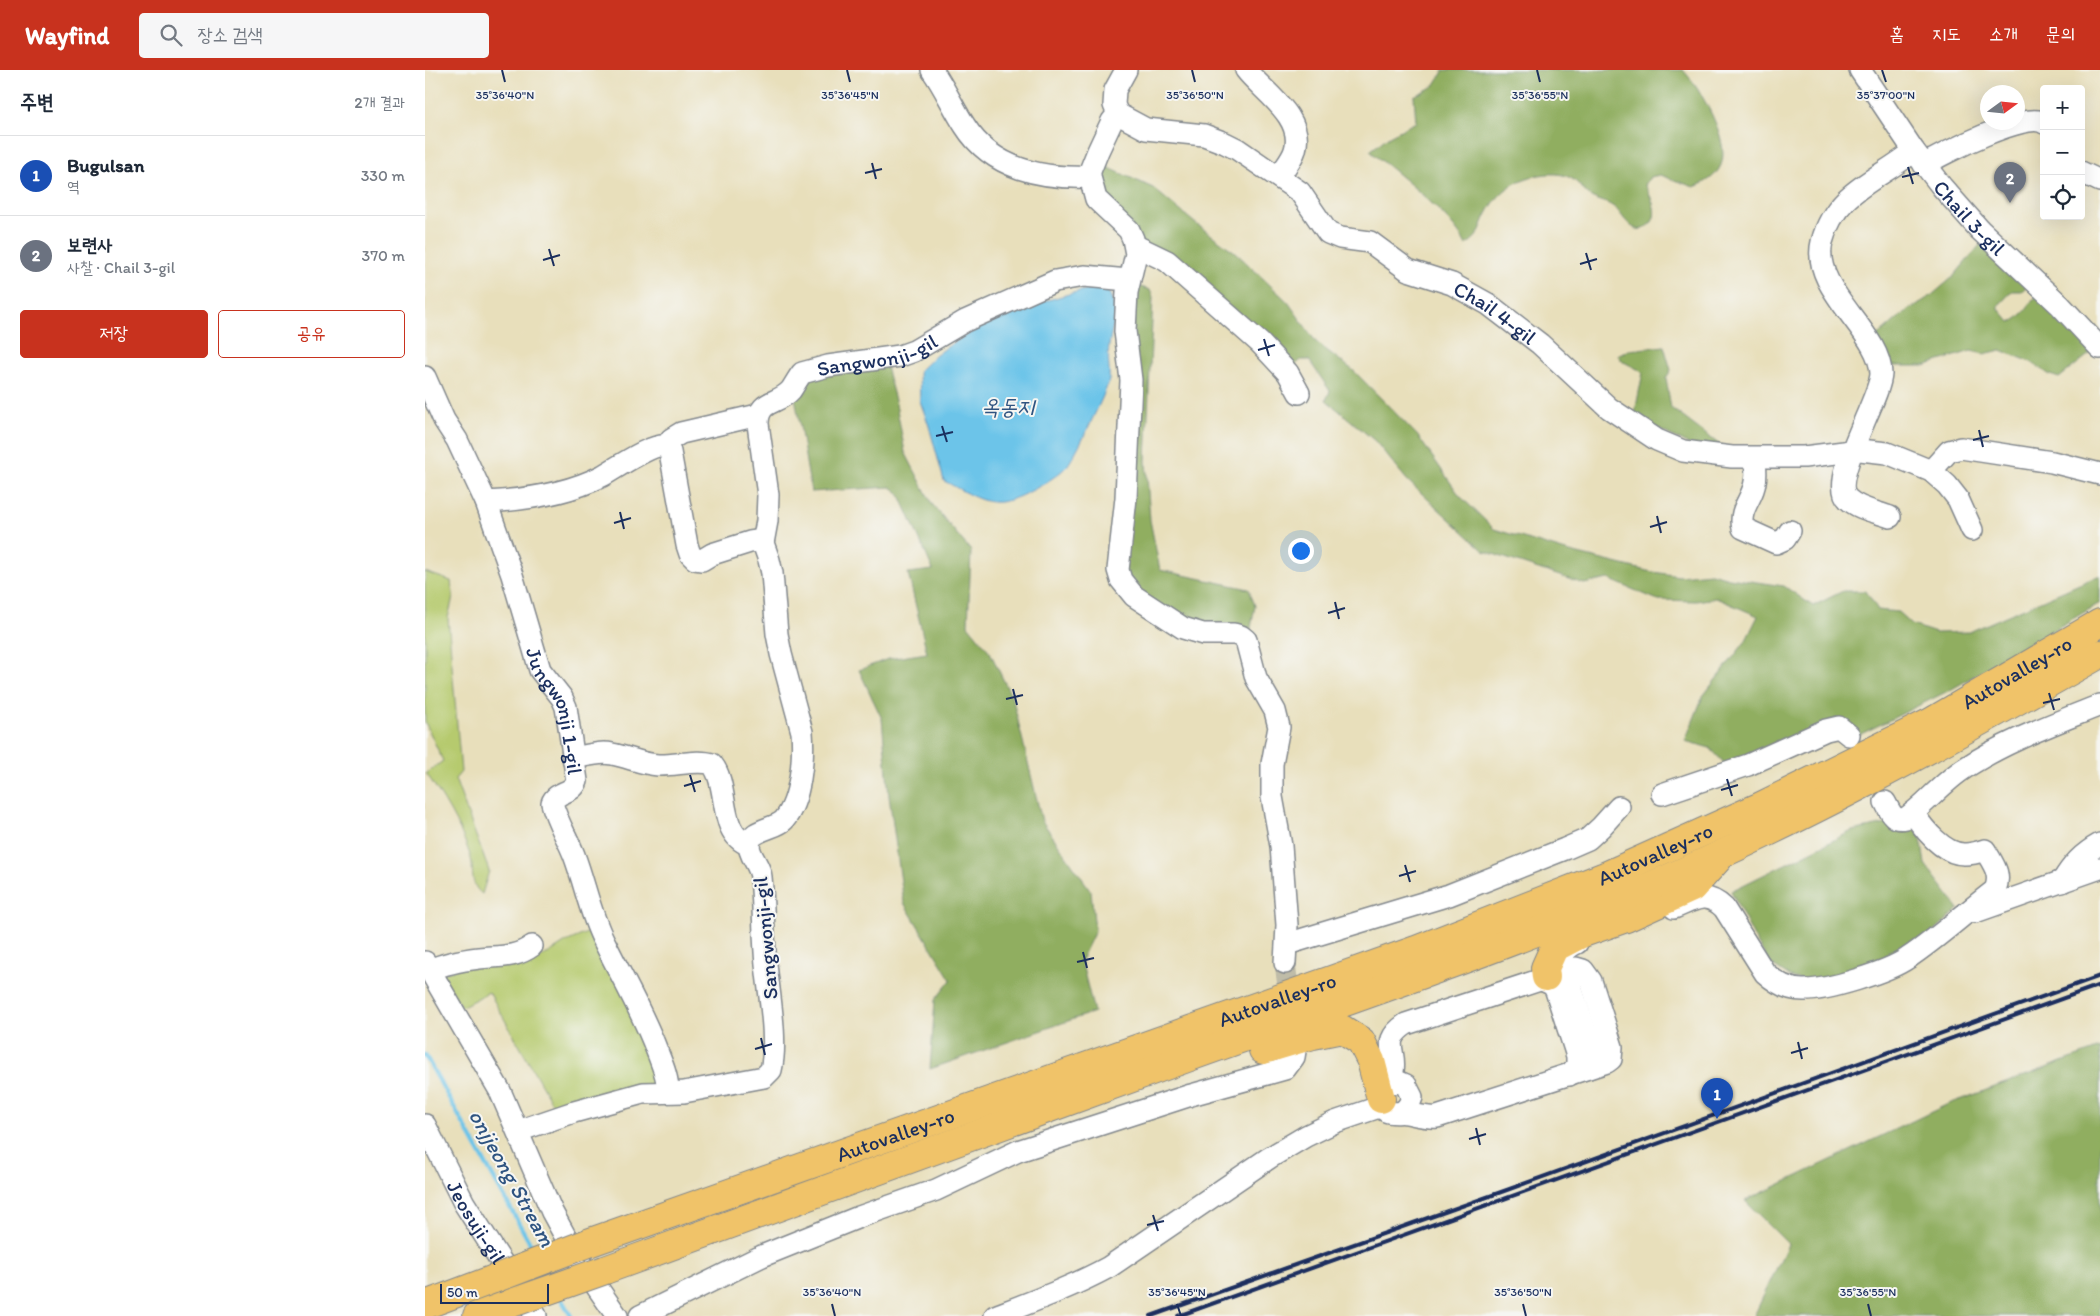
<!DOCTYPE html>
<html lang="ko">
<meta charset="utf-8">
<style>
body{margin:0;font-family:Itim,"Poor Story",sans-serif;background:#f6f6f7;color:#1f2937}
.controls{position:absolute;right:15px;top:15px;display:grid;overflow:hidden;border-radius:5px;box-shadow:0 5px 20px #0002}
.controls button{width:45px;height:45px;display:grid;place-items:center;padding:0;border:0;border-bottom:1px solid #e0e1e3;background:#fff;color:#1f2937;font:25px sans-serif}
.compass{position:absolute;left:1555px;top:15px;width:45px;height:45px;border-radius:50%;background:#fff;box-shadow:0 5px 20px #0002;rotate:75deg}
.scale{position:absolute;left:15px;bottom:12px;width:109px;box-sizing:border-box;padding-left:5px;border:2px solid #1b2f5e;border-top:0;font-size:14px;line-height:18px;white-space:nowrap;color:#1b2f5e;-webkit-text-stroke:4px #f6f6f2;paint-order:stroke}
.you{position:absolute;left:875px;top:480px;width:18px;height:18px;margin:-12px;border:4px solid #fff;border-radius:50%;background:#1a73e8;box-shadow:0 0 0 8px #1a73e833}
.badge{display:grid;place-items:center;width:32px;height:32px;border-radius:50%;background:#c8321e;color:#fff;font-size:16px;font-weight:700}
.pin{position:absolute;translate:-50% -41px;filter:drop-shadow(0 1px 2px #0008)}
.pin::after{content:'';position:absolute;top:26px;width:18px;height:15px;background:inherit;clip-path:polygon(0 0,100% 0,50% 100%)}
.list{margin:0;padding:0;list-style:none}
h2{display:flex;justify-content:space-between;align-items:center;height:65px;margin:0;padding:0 20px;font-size:21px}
h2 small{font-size:16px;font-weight:400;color:#747a83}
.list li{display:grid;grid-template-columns:32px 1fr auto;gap:15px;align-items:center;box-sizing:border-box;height:80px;padding:0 20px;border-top:1px solid #e0e1e3}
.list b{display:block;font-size:19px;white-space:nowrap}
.list p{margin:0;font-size:16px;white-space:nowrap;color:#747a83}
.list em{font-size:16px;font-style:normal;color:#747a83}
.actions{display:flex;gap:10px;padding:15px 20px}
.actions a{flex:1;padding:11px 0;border:1px solid #c8321e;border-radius:5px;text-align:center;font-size:18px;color:#c8321e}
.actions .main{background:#c8321e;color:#fff}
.icon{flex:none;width:28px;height:28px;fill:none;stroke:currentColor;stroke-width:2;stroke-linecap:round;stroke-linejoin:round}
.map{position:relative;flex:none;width:1675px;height:1246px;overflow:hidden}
header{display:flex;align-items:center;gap:30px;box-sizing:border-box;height:70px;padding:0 25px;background:#c8321e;color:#fff}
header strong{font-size:24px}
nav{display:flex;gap:28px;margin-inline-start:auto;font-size:18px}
.search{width:350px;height:45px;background:#f6f6f7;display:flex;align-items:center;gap:12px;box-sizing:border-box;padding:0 18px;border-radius:5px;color:#747a83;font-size:19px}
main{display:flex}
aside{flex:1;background:#fff}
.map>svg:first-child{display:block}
.green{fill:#b6ca6e;stroke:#687c66}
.forest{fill:#90ae61;stroke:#566e60}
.water{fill:#6cc4e9;stroke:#447aa4}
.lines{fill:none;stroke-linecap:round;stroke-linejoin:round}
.stream{stroke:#6cc4e9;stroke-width:4.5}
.minor-tunnel{stroke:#bfbca8;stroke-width:21;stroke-dasharray:21 11;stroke-linecap:butt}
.minor-casing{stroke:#82878c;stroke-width:24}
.highway-casing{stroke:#82878c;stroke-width:30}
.minor{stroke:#fff;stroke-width:21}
.highway{stroke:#f0c369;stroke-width:28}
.rail{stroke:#1b2f5e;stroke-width:4}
.highway-bridge-casing{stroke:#82878c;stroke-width:30;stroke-linecap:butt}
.highway-bridge{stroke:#f0c369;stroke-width:28}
.ticks{fill:none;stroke:#1b2f5e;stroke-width:2}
.labels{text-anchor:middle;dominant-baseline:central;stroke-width:4;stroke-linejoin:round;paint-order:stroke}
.street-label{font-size:21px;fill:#1b2f5e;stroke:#f6f6f2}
.water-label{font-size:22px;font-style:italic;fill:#2f5481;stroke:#f6f6f2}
.ticks-label{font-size:12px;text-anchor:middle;fill:#1b2f5e;stroke:#f6f6f2;stroke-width:4;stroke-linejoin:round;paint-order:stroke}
</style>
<header>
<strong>Wayfind</strong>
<div class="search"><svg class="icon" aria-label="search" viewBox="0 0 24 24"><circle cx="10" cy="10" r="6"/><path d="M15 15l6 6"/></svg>장소 검색</div>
<nav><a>홈</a><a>지도</a><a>소개</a><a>문의</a></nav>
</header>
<main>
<aside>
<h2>주변<small>2개 결과</small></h2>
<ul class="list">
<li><span class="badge" style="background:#1a4fb4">1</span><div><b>Bugulsan</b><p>역</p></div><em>330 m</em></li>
<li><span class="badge" style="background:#6b7280">2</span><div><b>보련사</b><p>사찰 · Chail 3-gil</p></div><em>370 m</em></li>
</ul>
<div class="actions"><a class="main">저장</a><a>공유</a></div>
</aside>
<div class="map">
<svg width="1675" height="1246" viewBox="0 0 1675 1246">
<rect width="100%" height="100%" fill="#f6f6f2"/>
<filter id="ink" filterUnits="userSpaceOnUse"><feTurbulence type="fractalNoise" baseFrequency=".02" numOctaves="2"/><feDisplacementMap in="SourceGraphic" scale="10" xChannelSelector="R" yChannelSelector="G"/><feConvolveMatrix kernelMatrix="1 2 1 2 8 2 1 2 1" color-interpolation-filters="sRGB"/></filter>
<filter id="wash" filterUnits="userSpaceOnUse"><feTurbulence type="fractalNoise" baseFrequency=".0096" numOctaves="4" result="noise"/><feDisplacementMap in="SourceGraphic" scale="20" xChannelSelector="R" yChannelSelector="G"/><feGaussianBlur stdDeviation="1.12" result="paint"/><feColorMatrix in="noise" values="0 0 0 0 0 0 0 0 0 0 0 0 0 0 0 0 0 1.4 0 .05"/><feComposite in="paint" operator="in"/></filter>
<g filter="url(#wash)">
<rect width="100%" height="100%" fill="#e8dfbb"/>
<path class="green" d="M0 502 26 511 28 527 23 548 36 702 30 709 64 801 57 824C43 813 50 799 45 785 36 757 17 726 1 703L18 691 0 652Z
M171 859 240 1013 133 1044 64 922 36 937 17 903 56 891H104L124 883 141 872Z"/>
<path class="forest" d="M1019 0H1258C1275 18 1306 71 1296 95 1291 107 1280 113 1269 117L1235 105 1225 107 1220 115C1226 128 1237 146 1222 157 1220 159 1215 160 1212 159 1202 156 1197 144 1190 138 1183 132 1174 131 1166 127 1160 123 1155 115 1150 111 1140 102 1122 103 1110 106 1086 111 1070 126 1060 148 1054 162 1054 166 1041 175 1027 145 971 103 945 81L964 66 991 52 989 26 1009 16Z
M671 92 728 118 770 153 810 182 863 232 891 272 929 301 992 365 1035 426 1069 459 1141 481 1222 501 1254 506 1286 503 1304 508 1359 516 1388 536 1418 521H1441L1453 540 1473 542 1487 555 1511 563 1544 562 1675 505V533L1527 619 1430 667 1424 659 1303 697 1285 678 1260 671 1278 626 1320 572 1333 546 1291 528 1271 531 1233 530 1183 509 1159 514 1059 481 982 410 950 371 901 330 905 321 884 290H876L869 296 721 177 678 133Z
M1560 169 1604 214 1597 221H1587L1574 235V239L1585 252C1598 249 1603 233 1613 225L1671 279 1634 308 1625 305 1606 292 1576 280 1559 284 1546 281 1499 296H1458L1447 271 1479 243 1507 225 1528 207Z
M710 215 725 220 728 227 721 391 725 450 735 500 824 519 830 536 825 563 795 561 723 532 697 500Z
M1239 276 1246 300 1241 308 1246 338 1307 384 1277 381 1209 347 1218 302 1197 291 1193 285 1204 280Z
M460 293 471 334 480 382 507 434 546 481 543 555 565 582 588 630 617 751 666 821 670 861 656 890 669 942 505 999 510 930 526 910 479 833 464 726 457 649 434 600 463 589 502 583 483 503 508 500 474 423 466 417 386 422 370 327 380 307Z
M1485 750 1496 768 1500 794 1534 839 1507 863 1448 897 1386 912 1365 907 1345 894 1330 869 1306 821 1427 761 1461 754 1475 755Z
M1675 978V1246H1329L1363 1174 1320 1131 1521 1035Z"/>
<path class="water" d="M669 218 683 221C696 246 687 251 684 276 682 288 685 299 684 310 682 321 649 388 642 396 629 410 594 430 575 432 555 434 536 419 519 411L504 356 495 331 494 301C533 259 612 230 669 218Z"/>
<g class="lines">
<path class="stream" d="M0 985 111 1184
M134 1225 146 1246"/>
</g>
</g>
<g filter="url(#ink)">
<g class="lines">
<path class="minor-tunnel" d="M860 893 866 940"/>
<defs>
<g id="minor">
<path d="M507 0C520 18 528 38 540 56 567 99 618 109 665 107"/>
<path id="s1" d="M701 0 690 20 689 35 693 44 721 59 779 65 800 73 812 79 875 122 903 163 915 168 945 172 983 200 1027 214 1063 234 1115 274 1184 338 1232 370 1258 381 1307 387H1379L1435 380 1462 383 1506 401 1522 415 1533 429 1547 460"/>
<path d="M821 0C837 21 880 47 870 80 867 90 859 98 854 107"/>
<path id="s2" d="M1435 0 1489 81 1517 117 1555 160 1635 235 1675 278"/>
<path d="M693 44 687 51 673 81 665 101V107L671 129 704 160 708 169 711 184 702 222 700 261 706 310 701 428 693 500 696 510 709 526 758 558 778 564H809L816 566 821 570 831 608 850 641 854 657 847 694V727L856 776 862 855 860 893"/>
<path d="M1499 95C1517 84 1603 40 1619 53"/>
<path d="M1656 102 1675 111"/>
<path d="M711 176 742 191 835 273 863 303 874 323"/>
<path id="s3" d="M0 307 19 350 32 370 61 432 87 505 115 600 137 628 141 637 152 711C148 724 131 721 127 733 132 752 142 767 149 785 160 814 165 844 179 871 197 908 218 943 232 981 237 994 243 1007 243 1021"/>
<path d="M242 376 246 369 256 363 333 345"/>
<path d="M1330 388C1330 396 1332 404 1330 412 1328 429 1313 439 1318 458L1351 473 1360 469 1365 461"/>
<path d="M1506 401 1524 381 1536 378 1627 392 1675 404"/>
<path d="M61 432C98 430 144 423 177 406 190 399 228 372 242 376L245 382 262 475 265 484 270 489 277 490 287 484 325 472 332 471 338 473"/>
<path d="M1465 447C1452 442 1433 439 1423 429 1403 410 1455 330 1456 304 1456 262 1385 219 1397 172 1410 121 1452 111 1489 81"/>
<path d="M148 688C161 686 175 681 187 684 203 687 217 694 233 695 249 696 273 689 287 694 305 716 292 763 324 775"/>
<path d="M1237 724 1323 695 1401 660 1414 657 1424 665"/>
<path d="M1460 732C1466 743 1468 751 1481 748 1502 733 1518 712 1540 698 1581 671 1629 654 1675 635"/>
<path d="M1637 812C1647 795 1657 784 1675 774"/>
<path d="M1249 838C1269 830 1281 820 1299 838L1340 903C1351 913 1363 920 1378 920 1401 921 1463 902 1483 888 1513 868 1541 842 1570 820 1577 804 1568 794 1560 780 1554 782 1547 784 1540 784 1519 785 1498 758 1488 743"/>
<path d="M1550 842 1675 798"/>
<path d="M862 874 1024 825 1140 779 1163 769 1176 757 1194 737"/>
<path d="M0 892 75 1021 127 1142 152 1188 192 1246"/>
<path d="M1151 898 1158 900 1166 911 1187 977 1186 989 1182 992 1012 1047C1001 1048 992 1045 981 1043 973 1041 955 1048 956 1029 956 1017 966 1013 968 1001 972 979 955 972 981 954Z"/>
<path d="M5 900C20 893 38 890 54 888 74 886 91 888 107 876"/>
<path d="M1139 901C1136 887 1138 879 1152 873"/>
<path d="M1130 904 1141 907 1146 917 1168 983V991L1163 998"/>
<path d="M1115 909 1128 915 1131 921 1152 986V996L1144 1005"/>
<path d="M965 1013 974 1012 981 1015 987 1027 984 1035 978 1042"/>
<path id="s4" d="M0 1055 39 1133 111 1246"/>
<path id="s5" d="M93 1061 149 1042 218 1023 259 1022 339 1007 346 1000C353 971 344 924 341 894 338 865 339 836 336 807 335 795 324 786 324 775 324 759 351 759 359 750 376 730 379 687 377 662L356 584 352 564 347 503 344 490 338 473 342 451 343 425 333 354C333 329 353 335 366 320 370 314 373 308 377 303L403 296 475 286 489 281 540 251 630 211 659 206 703 210"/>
<path d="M215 1246 337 1186 434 1147 511 1120 593 1081 766 1025 860 999 869 987 871 975"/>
<path d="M570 1246C609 1231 647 1217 684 1197L844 1088 881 1066 910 1052 957 1036"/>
</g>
<g id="highway">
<path d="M1121 907 1120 898 1129 878 1158 863 1201 848 1267 818 1293 789"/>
<path d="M838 980 888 965 917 959 936 971 946 991 956 1029"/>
<path id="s6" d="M163 1173 991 880 1180 806 1334 737 1506 652 1675 553"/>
<path d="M180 1200C374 1129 568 1058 762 988 910 935 1059 885 1204 825 1367 757 1522 671 1675 584"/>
<path d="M0 1235 69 1209"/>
<path d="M52 1246 87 1233"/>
</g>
</defs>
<use href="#minor" class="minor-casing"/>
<use href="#highway" class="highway-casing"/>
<use href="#minor" class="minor"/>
<use href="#highway" class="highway"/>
<path class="rail" d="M726 1246 1079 1121 1675 906
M753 1246 1675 915"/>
<defs>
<path id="highway-bridge" d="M69 1209 163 1173
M87 1233 180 1200"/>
</defs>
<use href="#highway-bridge" class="highway-bridge-casing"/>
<use href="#highway-bridge" class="highway-bridge"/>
</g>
</g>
<path class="ticks" d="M77 0 80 12M422 0 425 12M767 0 770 12M1112 0 1115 12M1457 0 1461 12M447 93 451 109M1483 97 1488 114M440 103 457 99M1477 107 1494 103M124 179 129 196M1161 183 1166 200M118 190 135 185M1155 194 1172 189M839 269 844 286M833 280 850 275M517 356 522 372M1554 360 1558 377M511 366 528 362M1548 370 1564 366M195 442 199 459M1232 446 1236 463M189 453 206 448M1225 457 1242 452M910 532 914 549M903 543 920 538M588 619 592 635M1624 623 1629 640M581 629 598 625M1618 633 1635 629M265 705 270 722M1302 709 1307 726M259 716 276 711M1296 720 1313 715M980 795 985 812M974 806 991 801M658 882 662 898M652 892 669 888M336 968 340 985M1373 972 1377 989M330 979 347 974M1366 983 1383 978M1051 1058 1055 1075M1044 1069 1061 1064M728 1145 733 1161M722 1155 739 1151M407 1234 410 1246M752 1234 756 1246M1098 1234 1101 1246M1443 1234 1446 1246"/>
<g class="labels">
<g class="street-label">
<text stroke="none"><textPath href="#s2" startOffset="184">Chail 3-gil</textPath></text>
<text stroke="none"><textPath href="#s1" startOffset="488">Chail 4-gil</textPath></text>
<text stroke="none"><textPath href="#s5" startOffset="1090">Sangwonji-gil</textPath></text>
<text stroke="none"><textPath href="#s6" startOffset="1541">Autovalley-ro</textPath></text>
<text stroke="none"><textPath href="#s3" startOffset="361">Jungwonji 1-gil</textPath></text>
<text stroke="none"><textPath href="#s6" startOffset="1136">Autovalley-ro</textPath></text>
<text transform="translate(340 868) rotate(-95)">Sangwonji-gil</text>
<text stroke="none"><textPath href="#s6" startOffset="731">Autovalley-ro</textPath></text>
<text stroke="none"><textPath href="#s6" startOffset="326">Autovalley-ro</textPath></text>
<text stroke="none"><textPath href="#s4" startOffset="110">Jeosuji-gil</textPath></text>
</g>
<g class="water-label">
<text x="583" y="336">옥동지</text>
<text transform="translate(87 1108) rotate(61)">onjjeong Stream</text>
</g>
</g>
<g class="ticks-label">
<text x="425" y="29">35°36'45"N</text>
<text x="1115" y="29">35°36'55"N</text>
<text x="1461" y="29">35°37'00"N</text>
<text x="80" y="29">35°36'40"N</text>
<text x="770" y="29">35°36'50"N</text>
<text x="407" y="1226">35°36'40"N</text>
<text x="752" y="1226">35°36'45"N</text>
<text x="1098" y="1226">35°36'50"N</text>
<text x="1443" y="1226">35°36'55"N</text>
</g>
</svg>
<div class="controls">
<button>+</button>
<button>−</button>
<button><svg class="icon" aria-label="locate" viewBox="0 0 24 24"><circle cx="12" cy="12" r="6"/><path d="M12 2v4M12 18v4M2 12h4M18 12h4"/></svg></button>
</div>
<svg class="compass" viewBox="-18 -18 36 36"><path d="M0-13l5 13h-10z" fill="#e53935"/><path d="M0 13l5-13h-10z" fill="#747a83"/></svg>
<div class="scale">50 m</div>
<div class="you"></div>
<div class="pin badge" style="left:1292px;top:1049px;background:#1a4fb4">1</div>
<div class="pin badge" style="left:1585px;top:133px;background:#6b7280">2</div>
</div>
</main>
